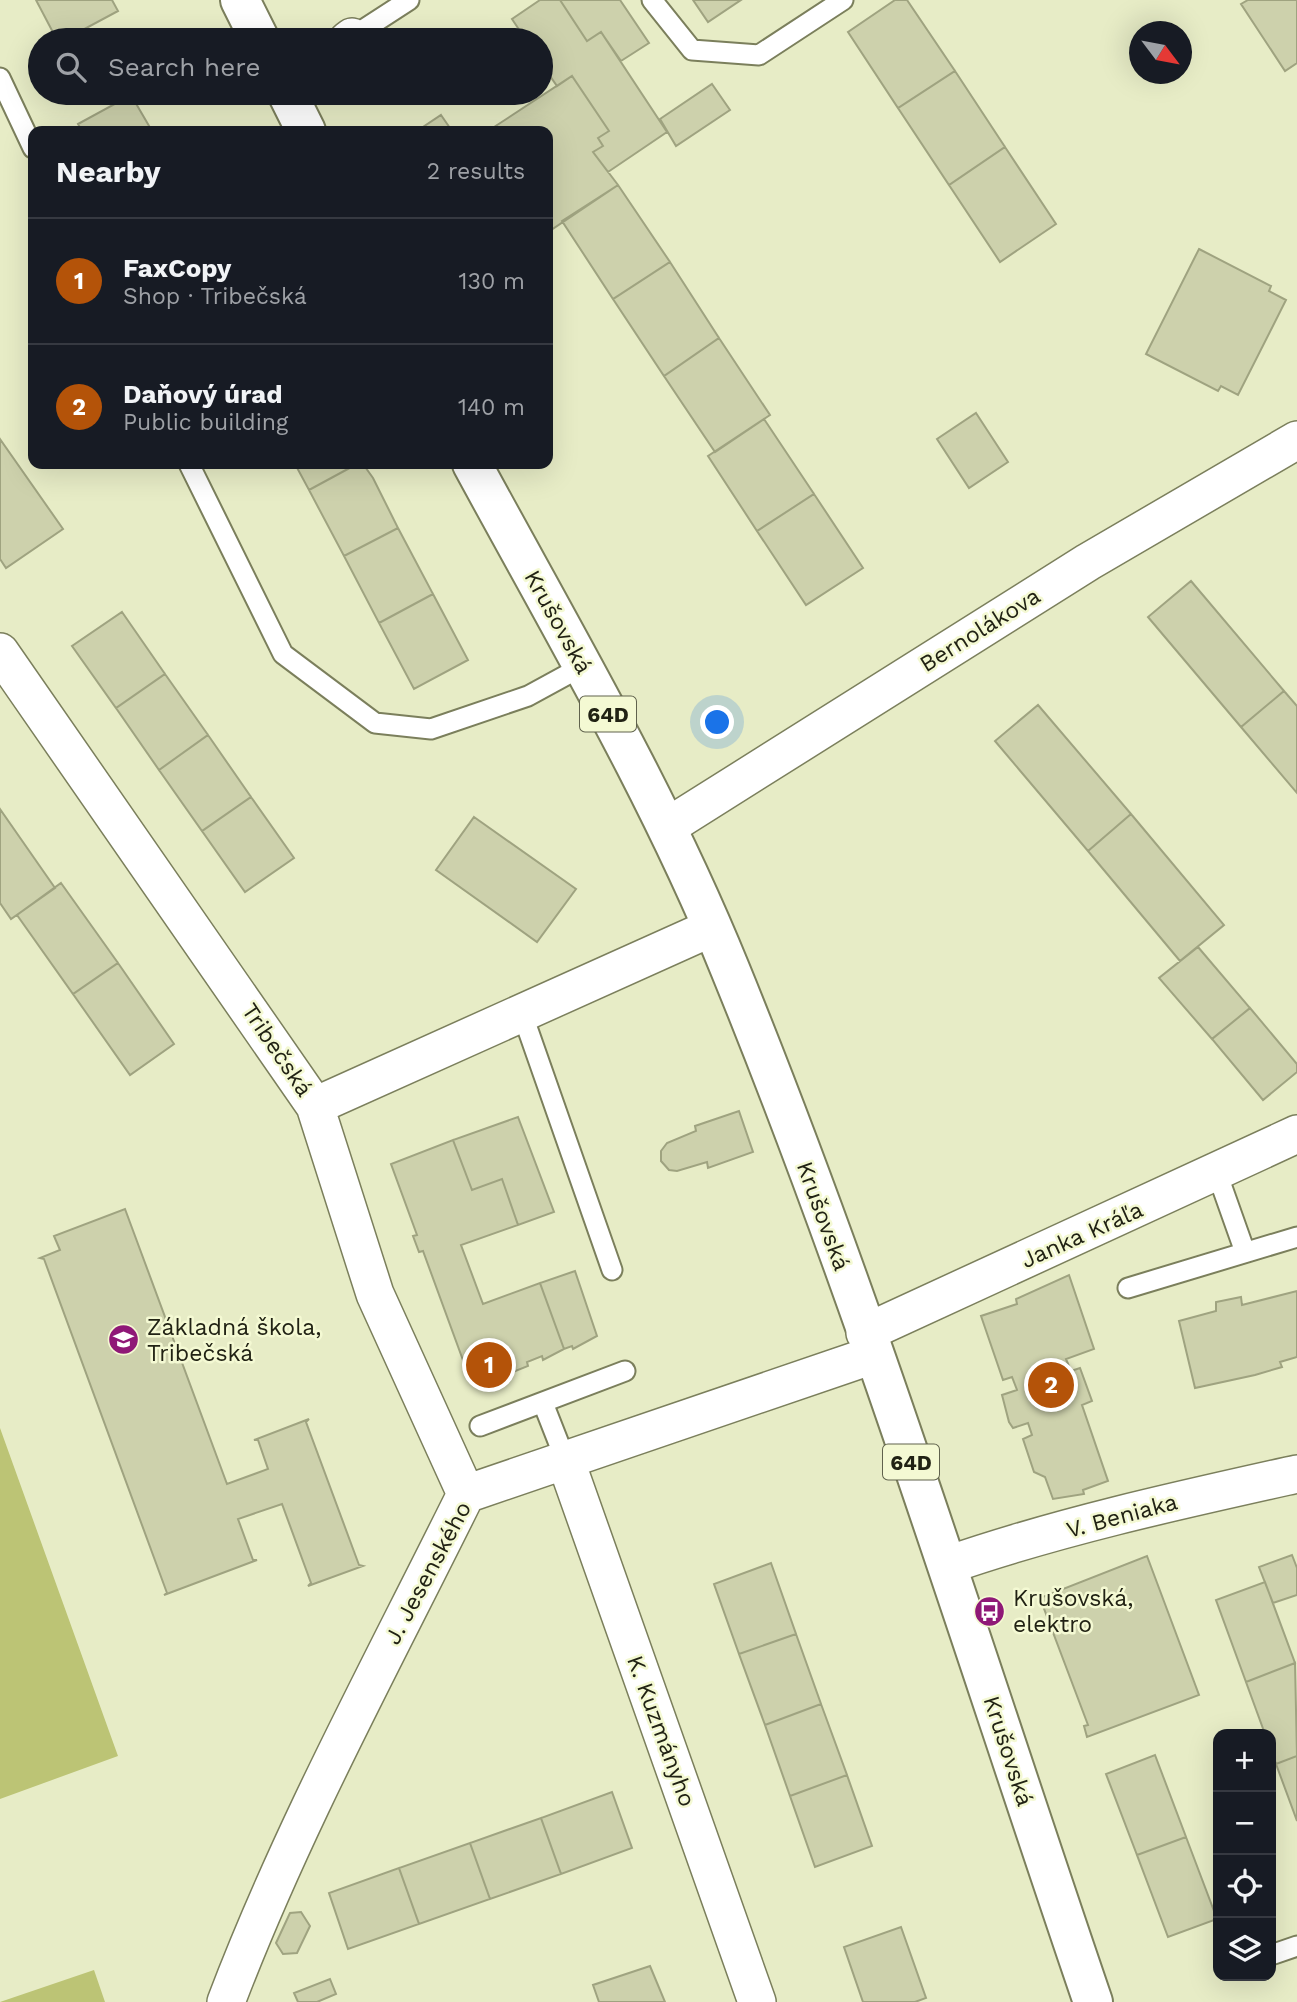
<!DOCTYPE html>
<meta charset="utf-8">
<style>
body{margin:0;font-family:"Work Sans",sans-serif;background:#20242c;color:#f1f3f6}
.controls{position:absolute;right:21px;bottom:21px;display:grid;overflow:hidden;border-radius:14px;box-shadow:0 7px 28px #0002}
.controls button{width:63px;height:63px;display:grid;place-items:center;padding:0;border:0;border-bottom:2px solid #363941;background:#171b24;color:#f1f3f6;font:35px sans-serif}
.compass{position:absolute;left:1129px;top:21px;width:63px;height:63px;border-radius:50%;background:#171b24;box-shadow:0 7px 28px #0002;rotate:122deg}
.you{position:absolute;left:718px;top:723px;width:24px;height:24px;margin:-18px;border:5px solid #fff;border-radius:50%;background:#1a73e8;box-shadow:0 0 0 10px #1a73e833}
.badge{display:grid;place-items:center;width:46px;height:46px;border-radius:50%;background:#b45309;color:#fff;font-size:23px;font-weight:700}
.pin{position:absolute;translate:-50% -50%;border:4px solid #fff;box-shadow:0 2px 7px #0006}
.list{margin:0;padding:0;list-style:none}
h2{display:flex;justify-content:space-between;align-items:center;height:91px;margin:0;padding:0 28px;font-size:30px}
h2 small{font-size:23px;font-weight:400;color:#9ea1a6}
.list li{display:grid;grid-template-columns:46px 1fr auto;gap:21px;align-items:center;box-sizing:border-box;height:126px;padding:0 28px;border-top:2px solid #363941}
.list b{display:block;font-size:26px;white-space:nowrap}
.list p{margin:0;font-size:23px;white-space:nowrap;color:#9ea1a6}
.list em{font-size:23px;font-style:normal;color:#9ea1a6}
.icon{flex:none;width:38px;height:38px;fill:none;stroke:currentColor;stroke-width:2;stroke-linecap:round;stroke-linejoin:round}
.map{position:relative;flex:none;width:1297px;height:2002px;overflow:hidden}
.search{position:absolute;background:#171b24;box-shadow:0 7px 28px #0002;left:28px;top:28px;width:525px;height:77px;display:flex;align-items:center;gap:18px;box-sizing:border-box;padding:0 24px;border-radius:38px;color:#9ea1a6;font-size:26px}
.panel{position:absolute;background:#171b24;box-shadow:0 7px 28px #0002;left:28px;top:126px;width:525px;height:343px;border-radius:14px}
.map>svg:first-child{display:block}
.green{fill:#bcc475}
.building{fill:#cdd1ac;stroke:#9fa380;stroke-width:2}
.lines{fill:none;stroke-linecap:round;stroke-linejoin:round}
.lane-casing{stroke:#7b7f5c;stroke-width:23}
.street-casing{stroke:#7b7f5c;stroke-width:40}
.primary-casing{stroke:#7b7f5c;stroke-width:42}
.lane{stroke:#fff;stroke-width:19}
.street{stroke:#fff;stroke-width:37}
.primary{stroke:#fff;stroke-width:38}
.labels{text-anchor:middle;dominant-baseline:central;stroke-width:5;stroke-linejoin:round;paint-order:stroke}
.shield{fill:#f4f9d3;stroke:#60624d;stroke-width:2}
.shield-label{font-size:21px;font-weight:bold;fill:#212214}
.street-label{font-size:23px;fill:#212214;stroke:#f4f9d3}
.poi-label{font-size:23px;fill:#212214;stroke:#f4f9d3;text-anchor:start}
</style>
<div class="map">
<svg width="1297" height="2002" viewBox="0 0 1297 2002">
<rect width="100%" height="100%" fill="#e7ecc6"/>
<path class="green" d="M0 1428 118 1756 0 1799Z
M94 1970 105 2002H0Z"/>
<path class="building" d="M36 0H112L118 11 64 40H57Z
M540 0H560L587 41 601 32 667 132 608 172 593 152 603 146 598 138 609 131 572 76 557 86 541 63V40H526L512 19Z
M560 0H620L649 43 621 61 601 32 587 41Z
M693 0H741L708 22Z
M895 0H907L955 71 898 108 848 32Z
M1248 0H1297V63L1285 71 1241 4Z
M955 71 1005 147 949 185 898 108Z
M572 76 609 131 598 138 603 146 593 152 618 185 548 232V131H488Z
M712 84 730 110 676 146 660 119Z
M131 95 152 131H82L78 124Z
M441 115 452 131H417Z
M1005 147 1056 224 1000 262 949 185Z
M618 185 670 262 613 299 562 221Z
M1199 249 1271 286 1269 291 1286 300 1238 395 1221 386 1218 391 1146 354Z
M670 262 719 338 664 376 613 299Z
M719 338 770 415 715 452 664 376Z
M976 413 1008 462 969 488 937 439Z
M764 419 814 494 757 531 708 456Z
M0 439 63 529 6 568 0 559Z
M295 464H357L309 490Z
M357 464H363L373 478 398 528 344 556 309 490Z
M814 494 863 568 806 605 757 531Z
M398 528 433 594 379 623 344 556Z
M1191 581 1284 691 1241 727 1148 617Z
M433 594 468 660 414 689 379 623Z
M122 612 165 674 116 708 72 646Z
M165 674 208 735 159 770 116 708Z
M1284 691 1297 706V793L1241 727Z
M1038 705 1131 814 1088 851 995 741Z
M208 735 251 797 202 831 159 770Z
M251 797 294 858 245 892 202 831Z
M0 809 55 888 11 919 0 903Z
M1131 814 1224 925 1180 961 1088 851Z
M474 817 576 889 537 942 436 870Z
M61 883 118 963 73 994 17 915Z
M1198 947 1250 1008 1212 1039 1159 978Z
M118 963 174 1044 130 1075 73 994Z
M1250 1008 1297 1064V1072L1263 1100 1212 1039Z
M739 1111 753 1152 708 1168 707 1162 677 1171 669 1170 661 1161V1151L667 1143 696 1131 695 1126Z
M518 1117 554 1212 518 1225 502 1179 472 1190 453 1140Z
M453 1140 472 1190 502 1179 518 1225 461 1245 483 1304 540 1283 564 1349 543 1360 542 1356 527 1362 528 1366 513 1372 511 1368 471 1382 423 1251 419 1252 413 1236 417 1235 391 1164Z
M125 1209 227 1484 268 1469 258 1440H254L309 1419 306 1422 359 1565 363 1566 308 1586 311 1583 282 1504 238 1519 253 1560H257L164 1595 167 1593 44 1259 40 1258 60 1250 54 1236Z
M575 1271 597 1336 573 1349 572 1346 564 1349 540 1283Z
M1069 1275 1094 1349 1066 1359 1071 1371 1080 1368 1092 1401 1082 1405 1108 1481 1083 1490 1084 1494 1053 1499 1045 1477 1034 1472 1023 1439 1032 1435 1028 1423 1013 1428 1009 1422 1002 1395 1017 1390 1012 1377 1003 1380 981 1316 1017 1304 1016 1299Z
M1297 1291V1357L1280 1362 1282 1367 1255 1375 1195 1388 1179 1321 1216 1311V1302L1241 1297 1242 1305Z
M1292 1555 1297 1568V1595L1273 1603 1259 1567Z
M1147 1556 1199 1695 1087 1737 1084 1726 1088 1725 1040 1598Z
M771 1563 796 1634 739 1654 714 1584Z
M1265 1582 1295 1663 1246 1682 1216 1600Z
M796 1634 821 1704 765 1725 739 1654Z
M1295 1663 1297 1756 1276 1764 1271 1749V1734H1265L1246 1682Z
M821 1704 847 1775 790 1796 765 1725Z
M1155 1755 1186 1837 1137 1855 1106 1774Z
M1297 1756V1821L1276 1764Z
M847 1775 872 1846 815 1867 790 1796Z
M612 1792 632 1848 561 1874 541 1818Z
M541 1818 561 1874 490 1899 470 1843Z
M1186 1837 1217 1919 1168 1937 1137 1855Z
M470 1843 490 1899 419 1924 399 1868Z
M399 1868 419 1924 348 1949 329 1893Z
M301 1912 310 1926 297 1953 283 1954 276 1943 290 1913Z
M901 1927 926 1998 915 2002H863L844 1947Z
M650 1966 665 2002H599L593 1985Z
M330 1979 336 1994 317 2002H298L294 1993Z"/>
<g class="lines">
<defs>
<path id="lane" d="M652 0 692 50 759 55 843 0
M352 37 409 0
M0 78 33 148
M189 464 283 654 375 723 431 729 528 696 583 666
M522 1013 612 1270
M1217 1173 1245 1252
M1128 1288 1297 1237
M543 1403 565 1459
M480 1426 625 1371
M1271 1955 1297 1946"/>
<path id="street" d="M348 40 352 37
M0 652 315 1106 375 1294 466 1494
M667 827 1088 562 1297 440
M315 1106 711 928
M865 1333 1297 1134
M565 1459 757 2002
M948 1565C1061 1526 1180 1500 1297 1474
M226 2002C293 1826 383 1662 466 1494L873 1355"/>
<path id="primary" d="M240 0 260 40
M287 93 306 131
M472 464C562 630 659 794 730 969 868 1307 975 1657 1093 2002"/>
</defs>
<use href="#lane" class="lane-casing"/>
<use href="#street" class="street-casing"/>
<use href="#primary" class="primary-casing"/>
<use href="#lane" class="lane"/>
<use href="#street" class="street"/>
<use href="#primary" class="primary"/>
</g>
<defs>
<symbol id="school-disc" viewBox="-11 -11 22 22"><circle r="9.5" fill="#8f1877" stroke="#f4f9d3"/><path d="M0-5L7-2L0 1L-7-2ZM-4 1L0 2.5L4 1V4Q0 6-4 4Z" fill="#fff"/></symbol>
<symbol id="bus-disc" viewBox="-11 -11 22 22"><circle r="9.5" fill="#8f1877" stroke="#f4f9d3"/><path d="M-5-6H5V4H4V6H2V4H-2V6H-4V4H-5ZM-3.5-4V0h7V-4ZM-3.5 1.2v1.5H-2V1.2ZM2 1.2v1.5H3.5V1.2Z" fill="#fff"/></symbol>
</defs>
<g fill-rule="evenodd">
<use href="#school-disc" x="106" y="1322" width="35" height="35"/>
<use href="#bus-disc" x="972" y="1594" width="35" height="35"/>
</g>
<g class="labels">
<g class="shield">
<rect x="580" y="696.5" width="56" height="35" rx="5"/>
<rect x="883" y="1444.5" width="56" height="35" rx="5"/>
</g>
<g class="shield-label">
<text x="608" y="714">64D</text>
<text x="911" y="1462">64D</text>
</g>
<g class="street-label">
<text transform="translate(558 622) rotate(61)">Krušovská</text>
<text transform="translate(980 630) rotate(-32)">Bernolákova</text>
<text transform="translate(277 1050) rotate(56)">Tribečská</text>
<text transform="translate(823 1216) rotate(70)">Krušovská</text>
<text transform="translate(1082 1235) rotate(-24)">Janka Kráľa</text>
<text transform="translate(1122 1516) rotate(-15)">V. Beniaka</text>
<text transform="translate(428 1573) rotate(-62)">J. Jesenského</text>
<text transform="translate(661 1731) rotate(70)">K. Kuzmányho</text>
<text transform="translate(1008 1751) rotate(72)">Krušovská</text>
</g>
<g class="poi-label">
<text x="147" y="1327">Základná škola,<tspan x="147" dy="26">Tribečská</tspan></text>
<text x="1013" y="1598">Krušovská,<tspan x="1013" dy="26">elektro</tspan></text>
</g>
</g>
</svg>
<div class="controls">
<button>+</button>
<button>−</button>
<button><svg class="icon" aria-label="locate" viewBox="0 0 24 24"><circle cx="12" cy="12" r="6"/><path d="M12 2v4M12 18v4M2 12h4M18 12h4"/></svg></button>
<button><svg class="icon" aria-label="layers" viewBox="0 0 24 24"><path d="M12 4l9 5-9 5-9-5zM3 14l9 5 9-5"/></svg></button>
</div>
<svg class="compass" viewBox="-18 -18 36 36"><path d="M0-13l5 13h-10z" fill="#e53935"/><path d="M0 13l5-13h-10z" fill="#9ea1a6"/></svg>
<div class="you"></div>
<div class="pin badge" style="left:489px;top:1365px">1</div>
<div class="pin badge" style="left:1051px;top:1385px">2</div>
<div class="search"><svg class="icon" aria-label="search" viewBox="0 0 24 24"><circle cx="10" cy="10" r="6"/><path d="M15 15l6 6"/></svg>Search here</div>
<section class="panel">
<h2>Nearby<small>2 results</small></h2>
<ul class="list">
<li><span class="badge">1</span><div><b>FaxCopy</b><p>Shop · Tribečská</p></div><em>130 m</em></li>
<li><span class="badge">2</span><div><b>Daňový úrad</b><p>Public building</p></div><em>140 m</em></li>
</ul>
</section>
</div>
